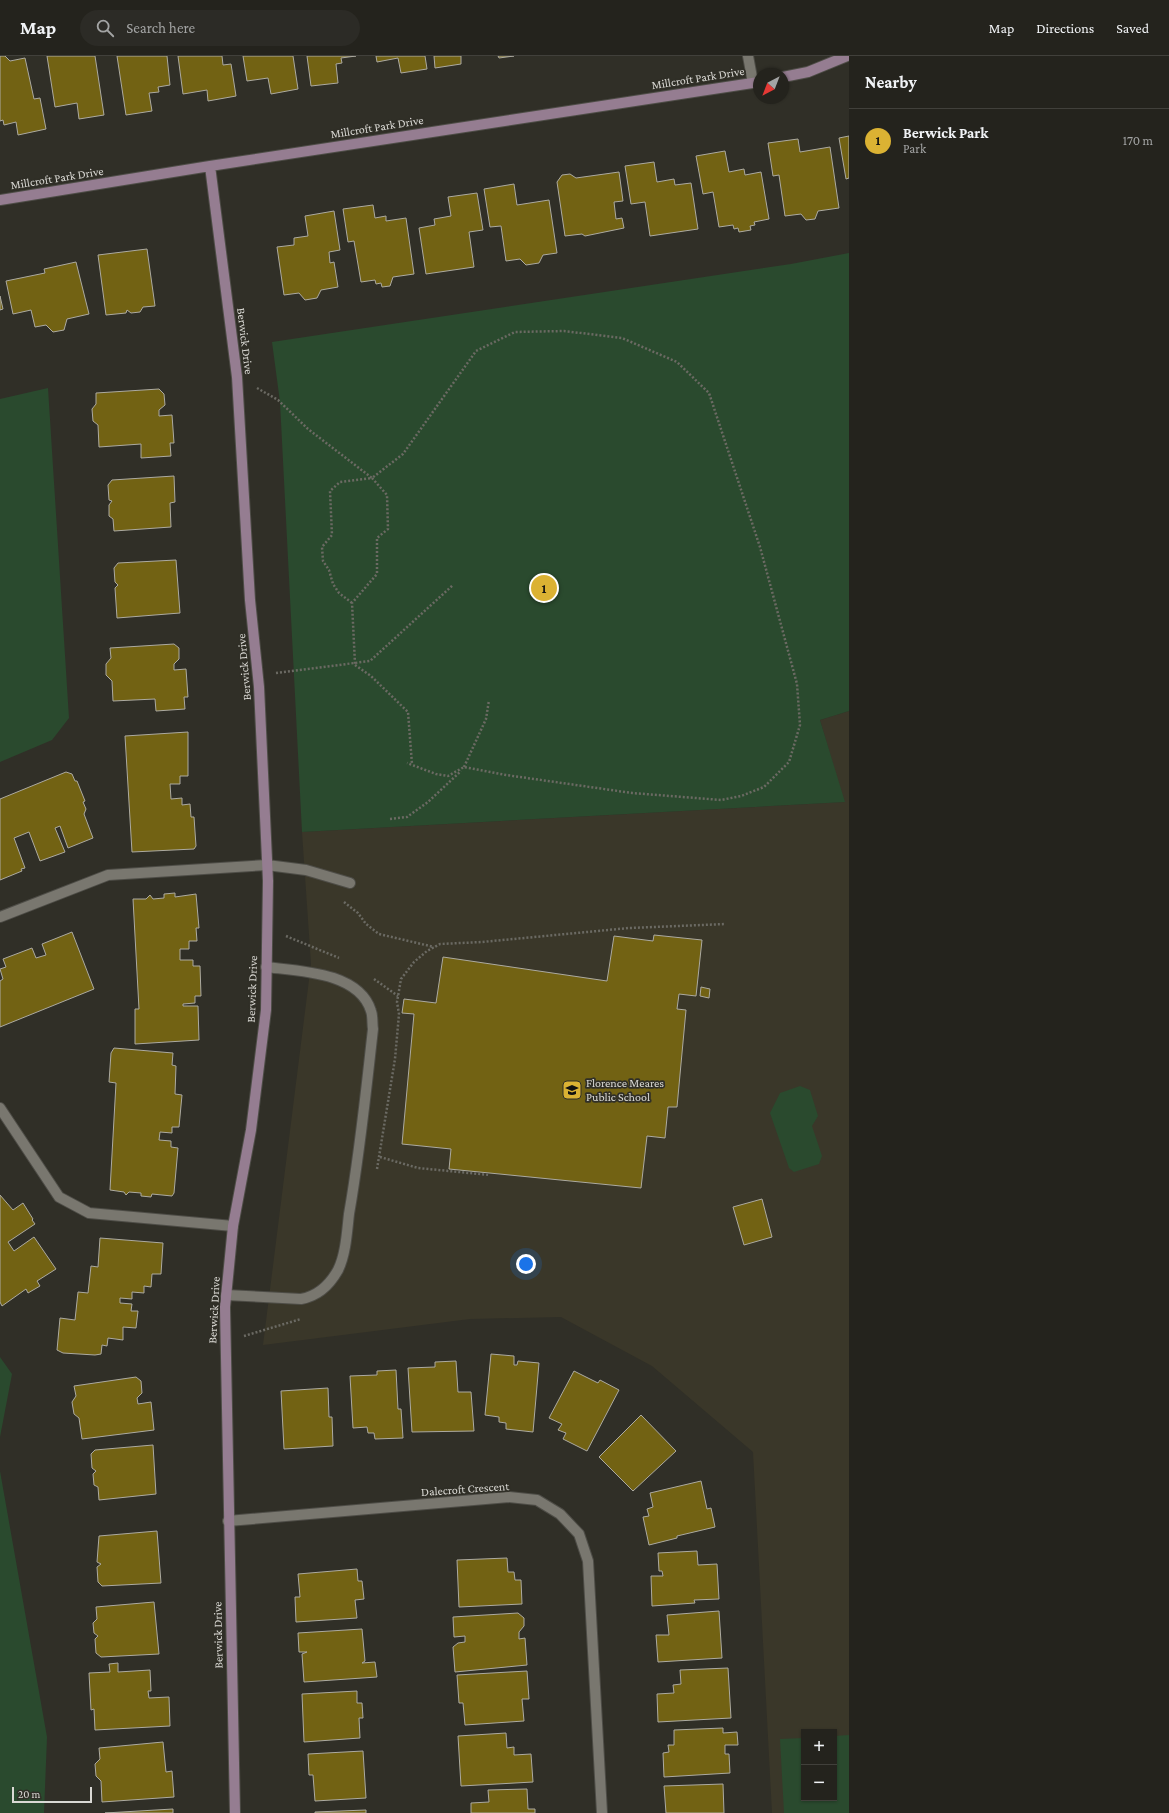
<!DOCTYPE html>
<meta charset="utf-8">
<style>
body{margin:0;font-family:"Crimson Pro",serif;background:#2c2b26;color:#f1f3f6}
.controls{position:absolute;right:12px;bottom:12px;display:grid;overflow:hidden;border-radius:0px;box-shadow:0 1px 3px #0004}
.controls button{width:36px;height:36px;display:grid;place-items:center;padding:0;border:0;border-bottom:1px solid #41403b;background:#24231d;color:#f1f3f6;font:20px sans-serif}
.compass{position:absolute;left:753px;top:12px;width:36px;height:36px;border-radius:50%;background:#24231d;box-shadow:0 1px 3px #0004;rotate:222deg}
.scale{position:absolute;left:12px;bottom:10px;width:80px;box-sizing:border-box;padding-left:4px;border:2px solid #dad9d4;border-top:0;font-size:11px;line-height:14px;white-space:nowrap;color:#dad9d4;-webkit-text-stroke:3px #302f27;paint-order:stroke}
.you{position:absolute;left:526px;top:1208px;width:14px;height:14px;margin:-10px;border:3px solid #fff;border-radius:50%;background:#1a73e8;box-shadow:0 0 0 6px #1a73e833}
.badge{display:grid;place-items:center;width:26px;height:26px;border-radius:50%;background:#dbb233;color:#111;font-size:13px;font-weight:700}
.pin{position:absolute;translate:-50% -50%;border:2px solid #fff;box-shadow:0 1px 4px #0006}
.list{margin:0;padding:0;list-style:none}
h2{display:flex;justify-content:space-between;align-items:center;height:52px;margin:0;padding:0 16px;font-size:17px}
h2 small{font-size:13px;font-weight:400;color:#a3a4a4}
.list li{display:grid;grid-template-columns:26px 1fr auto;gap:12px;align-items:center;box-sizing:border-box;height:64px;padding:0 16px;border-top:1px solid #41403b}
.list b{display:block;font-size:15px;white-space:nowrap}
.list p{margin:0;font-size:13px;white-space:nowrap;color:#a3a4a4}
.list em{font-size:13px;font-style:normal;color:#a3a4a4}
.icon{flex:none;width:22px;height:22px;fill:none;stroke:currentColor;stroke-width:2;stroke-linecap:round;stroke-linejoin:round}
.map{position:relative;flex:none;width:849px;height:1757px;overflow:hidden}
header{display:flex;align-items:center;gap:24px;box-sizing:border-box;height:56px;padding:0 20px;background:#24231d;border-bottom:1px solid #41403b}
header strong{font-size:19px}
nav{display:flex;gap:22px;margin-inline-start:auto;font-size:14px}
.search{width:280px;height:36px;background:#2c2b26;display:flex;align-items:center;gap:10px;box-sizing:border-box;padding:0 14px;border-radius:22px;color:#a3a4a4;font-size:15px}
main{display:flex}
aside{flex:1;background:#24231d}
.map>svg:first-child{display:block}
.built{fill:#3a3729;fill-rule:evenodd}
.green{fill:#2a4a2e}
.building{fill:#726213;stroke:#acaaa1}
.lines{fill:none;stroke-linecap:round;stroke-linejoin:round}
.lane-casing{stroke:#4e4d47;stroke-width:12}
.street-casing{stroke:#4e4d47;stroke-width:12}
.secondary-casing{stroke:#4e4d47;stroke-width:12}
.path{stroke:#6b6a63;stroke-width:2.5;stroke-dasharray:2 2;stroke-linecap:butt}
.lane{stroke:#79776f;stroke-width:10}
.street{stroke:#79776f;stroke-width:10}
.secondary{stroke:#957d91;stroke-width:10}
.labels{text-anchor:middle;dominant-baseline:central;stroke-width:3.5;stroke-linejoin:round;paint-order:stroke}
.street-label{font-size:12px;fill:#dad9d4;stroke:#302f27}
.poi-label{font-size:12px;fill:#dad9d4;stroke:#302f27;text-anchor:start}
</style>
<header>
<strong>Map</strong>
<div class="search"><svg class="icon" aria-label="search" viewBox="0 0 24 24"><circle cx="10" cy="10" r="6"/><path d="M15 15l6 6"/></svg>Search here</div>
<nav><a>Map</a><a>Directions</a><a>Saved</a></nav>
</header>
<main>
<div class="map">
<svg width="849" height="1757" viewBox="0 0 849 1757">
<rect width="100%" height="100%" fill="#302f27"/>
<path class="built" d="M849 655V1757H772L753 1396 652 1310 561 1261 470 1263 263 1289 311 908 302 776 844 746 820 664ZM804 1676H834V1742H804Z"/>
<path class="green" d="M849 197V655L820 664 845 746 302 776 280 346 272 286 791 208Z
M48 332 69 662 52 684 0 706V343Z
M800 1030 810 1034 818 1060 812 1070 822 1100 819 1108 794 1116 789 1112 770 1057 780 1037Z
M0 1301 12 1318 0 1381Z
M0 1415 47 1681 44 1757H0Z
M849 1679V1757H784L780 1683 804 1682V1742H834V1680Z"/>
<path class="building" d="M0 0H5L10 5 25 2 34 43 40 42 46 73 18 79 16 66 4 69 3 64 0 65Z
M47 0H95L104 59 79 63 77 47 55 51Z
M117 0H167L170 29 158 31 159 36 149 37 152 55 126 59Z
M178 0H222L223 9 231 8 236 40 208 45 207 34 183 38Z
M243 0H293L298 33 271 38 268 22 247 25Z
M307 0H356L341 2 342 7 336 8 338 27 311 30Z
M376 0H425L427 13 401 17 398 2 377 6Z
M434 0H461V8L435 12Z
M498 0H514L499 2Z
M849 80V122L846 123 839 82Z
M798 83 800 96 830 91 839 152 818 155 815 163 806 164 801 158 785 160 779 119 773 120 768 87Z
M725 95 729 116 744 113 745 119 761 116 769 163 754 166 755 169 750 170 751 174 739 176 738 172 734 173 733 169 719 171 713 136 703 138 696 100Z
M654 106 657 126 674 123 675 129 691 127 698 173 650 180 645 146 631 148 625 110Z
M619 116 623 145 614 146 616 163 622 162 624 172 585 180 582 178 565 180 557 126 562 119 570 118 576 122Z
M514 128 517 149 549 144 557 197 543 199 539 207 526 209 520 203 506 205 501 170 490 171 484 133Z
M477 137 483 174 469 176 474 211 426 218 419 172 435 169 434 163 451 160 448 141Z
M373 149 375 162 386 160V165L406 162 414 218 393 221 390 230 382 231 381 227 376 228 375 224 361 226 354 185 348 186 343 153Z
M334 155 340 194 329 196 330 207 334 206 338 231 321 234 317 242 305 244 299 237 284 239 277 191 294 189V182L308 180 305 160Z
M147 193 155 250 143 251 140 256 131 257 127 254 126 257 106 259 98 199Z
M76 206 89 258 67 263 64 274 53 276 46 269 35 271 31 254 13 258 6 225 45 217 44 213Z
M0 240 3 253 0 254Z
M159 333 164 338 165 349 159 354V360L172 359 174 387H170L171 400 141 402V388L99 391 98 369 93 365 92 353 96 348V337Z
M174 420 175 446 170 447 171 471 114 475 113 463 109 460V449L112 445 109 444 108 429 112 424Z
M176 504 180 557 117 562 115 532 118 529 115 526 114 512 118 507Z
M174 588 179 592V603L174 608V614L186 613 188 641H184L185 653 156 655 155 643 113 645 112 625 106 619V608L111 602 110 592Z
M188 676V720H180V728H170L171 743 182 742V749L190 748 191 761H194L196 790 194 793 132 796 125 680Z
M66 716 72 718 75 725H77L85 745 83 746 86 753 84 758 93 782 68 792 60 770 55 772 65 796 40 805 29 776 14 782 25 812 21 813 22 815 0 824V743Z
M175 837V841L196 838 199 872H196L197 885H189V893H180V904H193V910H200L201 940H195V947L183 948V950H198L199 984 135 988V953H139L133 843H146L150 839 153 843 164 842V838Z
M72 876 94 933 0 971V925L3 923 0 913 6 911 3 903 32 892 36 902 46 899 42 888Z
M654 879 702 884 696 940 679 938 677 953 686 954 677 1051H668L665 1082 647 1080 641 1132 449 1113 451 1093 402 1088 414 958 402 957 404 943 436 947 443 901 607 925 614 880 653 885Z
M701 931 710 933 709 942 700 940Z
M114 992 173 997 172 1009 176 1010 175 1038 182 1039 179 1071H172V1077L160 1076 159 1084 171 1085V1091L178 1092 174 1137 172 1140 152 1138 151 1141 141 1140V1137L129 1136 126 1139 124 1136 110 1134 116 1027 109 1026 111 997Z
M0 1139 13 1154 23 1147 33 1163 32 1164 35 1168 8 1186 14 1195 34 1181 56 1213 37 1225 40 1230 28 1237 26 1233 2 1250 0 1246Z
M762 1143 772 1181 744 1189 733 1151Z
M100 1182 163 1187 161 1218H152L151 1231 144 1230V1237L132 1236V1243L120 1242V1247L132 1248 131 1255H138L136 1272 123 1271V1284L108 1282 107 1290 102 1289 101 1298 95 1299 63 1297 57 1294 60 1262 75 1264 78 1236 88 1237 91 1210 98 1211Z
M491 1298 514 1300V1309H517L518 1305 539 1307 533 1376 506 1373V1367L499 1366V1361L485 1359Z
M456 1305 458 1336H471L474 1375 412 1376 408 1312 435 1311V1306Z
M396 1314 398 1353H401L403 1382 375 1383 374 1377H368L367 1371 353 1372 350 1320 377 1319V1315Z
M574 1315 598 1327 600 1324 619 1334 587 1395 563 1383 566 1377 558 1374 562 1368 549 1362Z
M136 1321 141 1325 142 1337 137 1342 138 1348 151 1346 154 1374 82 1383 79 1362 74 1358 72 1346 76 1340 74 1330Z
M328 1332 329 1361H332L333 1390 284 1393 281 1335Z
M641 1359 676 1395 633 1435 599 1401Z
M153 1389 156 1438 99 1444 98 1431 94 1429 93 1418 96 1415 92 1412 91 1398 95 1394Z
M701 1425 707 1453 711 1452 715 1471 677 1480V1482L649 1489 643 1461 649 1460 647 1453 653 1451 650 1437Z
M157 1475 161 1527 102 1530 98 1526 97 1511 101 1508 97 1506 99 1480Z
M697 1495 698 1509 717 1508 719 1543 694 1544 695 1547 652 1550 651 1520H663L662 1515H659L658 1497Z
M507 1502 508 1516H514L515 1524H521L522 1548 459 1551 457 1504Z
M357 1513 358 1525H362L364 1543 355 1544 357 1562 296 1566 295 1541H300L298 1518Z
M154 1546 159 1598 101 1601 96 1597 95 1583 98 1580 94 1577 93 1567 97 1563 96 1551Z
M719 1555 722 1602 658 1606 656 1579H669L667 1559Z
M518 1557 524 1562V1570L519 1576V1583L525 1582 527 1609 455 1616 453 1591 458 1587 465 1586V1580L454 1581 453 1561Z
M362 1573 365 1605 362 1607 375 1606 377 1621 304 1626 302 1598 307 1596H299L298 1577Z
M118 1607V1616L150 1614 151 1635H148L149 1642 169 1641 170 1670 95 1674 94 1653 91 1654 89 1617 110 1616 109 1608Z
M728 1612 731 1662 658 1666 657 1638 674 1637 673 1629 681 1628 680 1614Z
M527 1615 529 1643H522L524 1665 465 1669 463 1647H459L457 1619Z
M357 1635V1647H362L363 1662H359L360 1682 304 1686 302 1638Z
M723 1672V1677L737 1676 738 1689H725V1698H729L730 1717 664 1721 663 1697 669 1696 668 1689H674V1674Z
M506 1677 507 1692 514 1691V1699L531 1698 533 1726 461 1730 458 1680Z
M163 1686 166 1716 172 1715 174 1741 102 1746 101 1725 96 1720 95 1708 100 1703 99 1692Z
M363 1695 366 1742 315 1745 313 1719H309L308 1698Z
M723 1728 724 1757H666L664 1730Z
M527 1733 528 1753H535V1757H471V1747L489 1746 488 1734Z
M173 1753V1757H105Z
M366 1754V1757H315V1756Z"/>
<g class="lines">
<defs>
<path id="lane" d="M0 861 108 819 267 809 306 814 350 827
M0 1052 59 1141 89 1157 233 1170
M226 1239 301 1243C318 1240 329 1230 338 1214 346 1198 347 1175 349 1158 360 1096 366 1035 373 973 372 968 373 960 371 955 359 916 299 915 266 911"/>
<path id="street" d="M748 0 753 27
M228 1465 509 1441 537 1444 560 1458 579 1478 588 1505 602 1757"/>
<path id="secondary" d="M783 21 808 16 847 0
M210 110 237 321 250 544 259 631 268 825 266 954 251 1074 233 1170 225 1251 235 1757
M0 144 210 110 759 26"/>
</defs>
<use href="#lane" class="lane-casing"/>
<use href="#street" class="street-casing"/>
<use href="#secondary" class="secondary-casing"/>
<path class="path" d="M257 332 278 344 308 373 372 422 403 398 476 295 515 276 564 275 622 282 677 306 709 337 760 491 797 628 800 669 789 706 764 731 741 740 721 744 632 737 506 719 464 711 448 720 436 718 407 707
M352 547 339 537 333 528 329 514 323 505 322 491 332 479 330 435 340 426 372 422 387 439 388 473 377 482V518L352 547 355 608
M355 609 371 620 408 656 412 708
M276 617 370 605 453 529
M464 711 486 663 489 644
M390 763 407 761 428 746 461 715
M344 846 358 857 366 868 379 878 434 891
M286 880 339 902
M374 923 398 940
M380 1101 418 1112 490 1119
M377 1113 395 1003 399 958 397 946 401 923 414 906 427 895 440 888 482 886 629 872 725 868
M244 1280 301 1263"/>
<use href="#lane" class="lane"/>
<use href="#street" class="street"/>
<use href="#secondary" class="secondary"/>
</g>
<defs>
<symbol id="school-square" viewBox="-11 -11 22 22"><rect x="-9" y="-9" width="18" height="18" rx="4" fill="#dbb233" stroke="#302f27"/><path d="M0-5L7-2L0 1L-7-2ZM-4 1L0 2.5L4 1V4Q0 6-4 4Z" fill="#111"/></symbol>
</defs>
<g fill-rule="evenodd">
<use href="#school-square" x="561" y="1023" width="22" height="22"/>
</g>
<g class="labels">
<g class="street-label">
<text transform="translate(698 22) rotate(-9)">Millcroft Park Drive</text>
<text transform="translate(377 71) rotate(-9)">Millcroft Park Drive</text>
<text transform="translate(57 122) rotate(-9)">Millcroft Park Drive</text>
<text transform="translate(245 285) rotate(83)">Berwick Drive</text>
<text transform="translate(244 611) rotate(-95)">Berwick Drive</text>
<text transform="translate(252 933) rotate(-88)">Berwick Drive</text>
<text transform="translate(214 1254) rotate(-87)">Berwick Drive</text>
<text transform="translate(465 1433) rotate(-4)">Dalecroft Crescent</text>
<text transform="translate(218 1579) rotate(-91)">Berwick Drive</text>
</g>
<g class="poi-label">
<text x="586" y="1027">Florence Meares<tspan x="586" dy="14">Public School</tspan></text>
</g>
</g>
</svg>
<div class="controls">
<button>+</button>
<button>−</button>
</div>
<svg class="compass" viewBox="-18 -18 36 36"><path d="M0-13l5 13h-10z" fill="#e53935"/><path d="M0 13l5-13h-10z" fill="#a3a4a4"/></svg>
<div class="scale">20 m</div>
<div class="you"></div>
<div class="pin badge" style="left:544px;top:532px">1</div>
</div>
<aside>
<h2>Nearby<small></small></h2>
<ul class="list">
<li><span class="badge">1</span><div><b>Berwick Park</b><p>Park</p></div><em>170 m</em></li>
</ul>
</aside>
</main>
